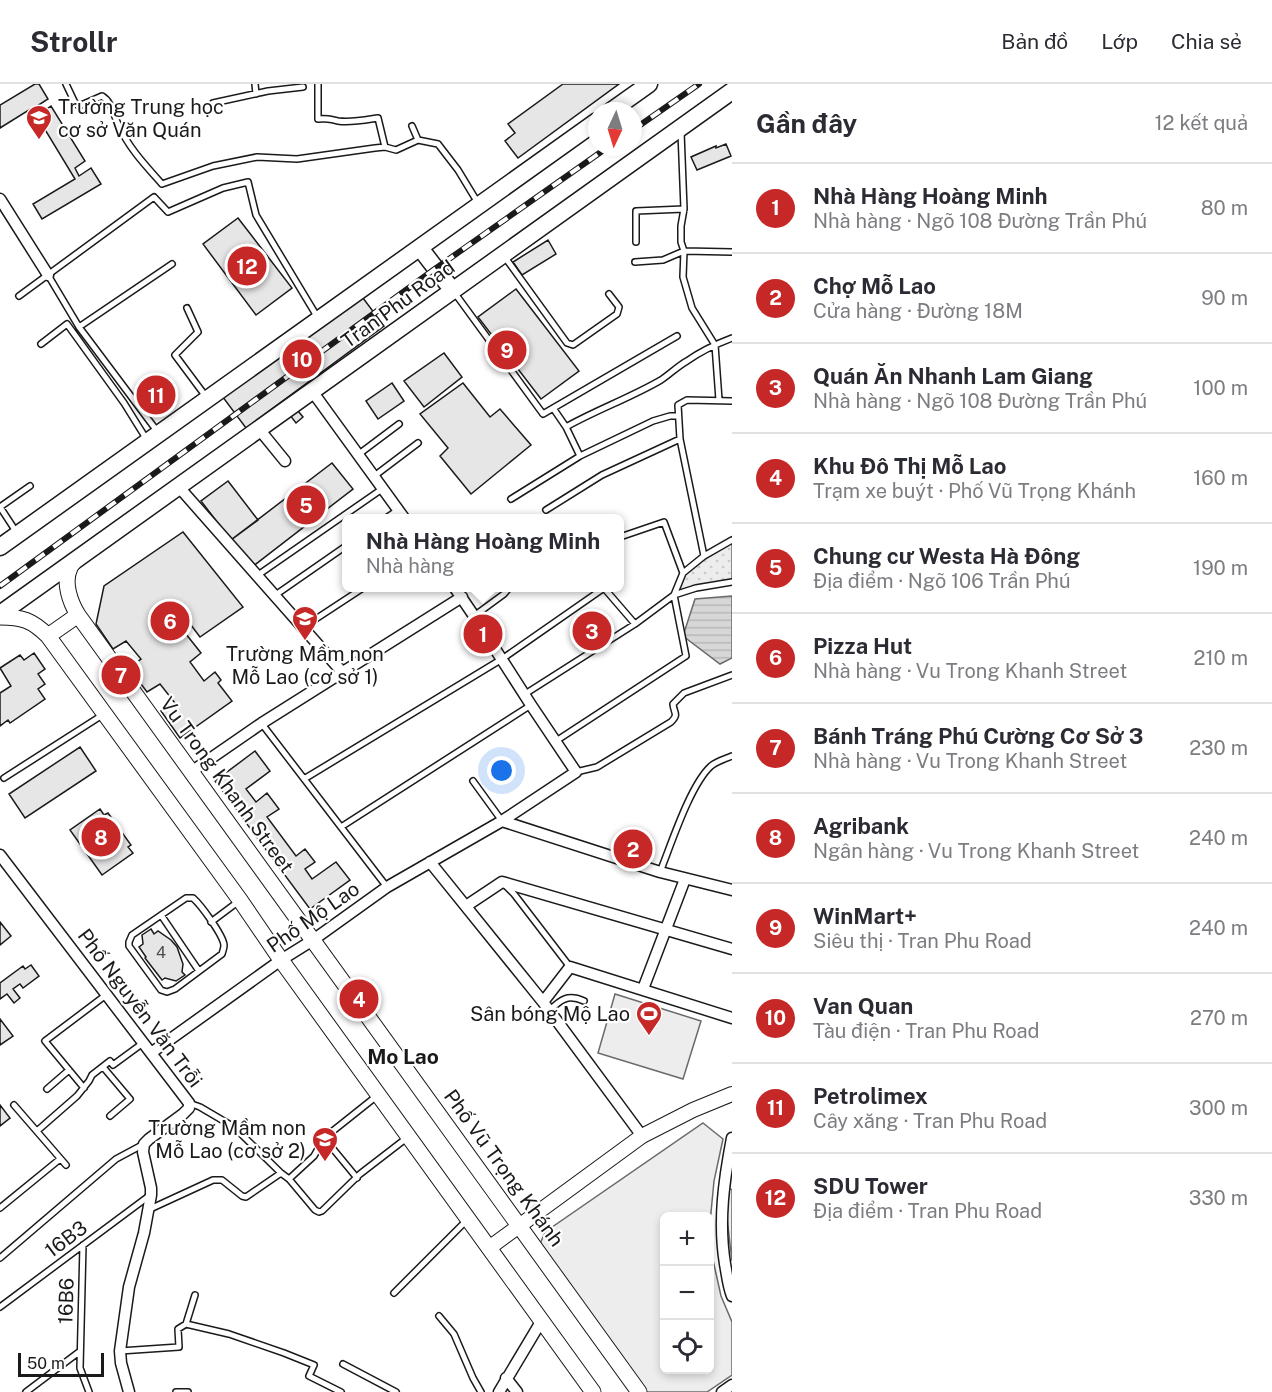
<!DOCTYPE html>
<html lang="vi">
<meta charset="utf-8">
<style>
body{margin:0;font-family:"Public Sans",sans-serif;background:#f7f7f7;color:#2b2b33}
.controls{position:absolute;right:18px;bottom:18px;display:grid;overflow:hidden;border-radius:9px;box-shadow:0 3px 9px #0003}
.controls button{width:54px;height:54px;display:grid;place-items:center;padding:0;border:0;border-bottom:2px solid #e1e1e2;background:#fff;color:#2b2b33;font:30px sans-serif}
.compass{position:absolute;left:588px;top:18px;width:54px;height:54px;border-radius:50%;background:#fff;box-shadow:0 3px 9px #0003;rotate:184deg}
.scale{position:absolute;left:18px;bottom:15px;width:86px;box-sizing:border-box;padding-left:6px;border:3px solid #1a1a1a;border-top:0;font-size:16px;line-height:21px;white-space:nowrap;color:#1a1a1a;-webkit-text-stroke:4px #fff;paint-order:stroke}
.you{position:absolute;left:502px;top:687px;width:21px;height:21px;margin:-15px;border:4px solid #fff;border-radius:50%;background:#1a73e8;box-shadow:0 0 0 9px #1a73e833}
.badge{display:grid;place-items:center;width:39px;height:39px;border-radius:50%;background:#c62828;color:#fff;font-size:20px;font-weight:700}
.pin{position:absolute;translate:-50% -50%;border:3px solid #fff;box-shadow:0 2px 6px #0006}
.popup{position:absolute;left:342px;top:430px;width:282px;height:78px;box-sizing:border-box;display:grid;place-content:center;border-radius:9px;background:#fff;filter:drop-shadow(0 2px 4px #0005);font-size:20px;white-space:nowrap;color:#7c7c81}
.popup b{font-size:22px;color:#2b2b33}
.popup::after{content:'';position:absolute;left:50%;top:100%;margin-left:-12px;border:12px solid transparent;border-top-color:#fff}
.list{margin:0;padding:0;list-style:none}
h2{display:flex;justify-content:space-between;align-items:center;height:78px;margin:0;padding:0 24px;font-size:26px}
h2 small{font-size:20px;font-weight:400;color:#7c7c81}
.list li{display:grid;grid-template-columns:39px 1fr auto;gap:18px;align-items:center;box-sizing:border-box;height:90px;padding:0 24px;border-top:2px solid #e1e1e2}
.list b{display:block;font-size:22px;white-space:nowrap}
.list p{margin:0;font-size:20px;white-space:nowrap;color:#7c7c81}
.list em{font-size:20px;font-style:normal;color:#7c7c81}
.icon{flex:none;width:33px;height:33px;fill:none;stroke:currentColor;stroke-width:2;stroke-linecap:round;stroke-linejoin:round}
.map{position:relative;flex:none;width:732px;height:1308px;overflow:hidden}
header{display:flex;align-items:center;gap:36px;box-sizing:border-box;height:84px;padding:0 30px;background:#fff;border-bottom:2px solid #e1e1e2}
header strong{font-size:28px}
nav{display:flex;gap:33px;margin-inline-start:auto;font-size:21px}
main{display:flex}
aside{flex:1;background:#fff}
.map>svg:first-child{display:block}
.built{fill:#ededed;stroke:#6a6a6a;stroke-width:1.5;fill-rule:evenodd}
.park{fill:url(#park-dots);stroke:#6a6a6a;stroke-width:1.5}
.water{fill:url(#water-rules);stroke:#6a6a6a;stroke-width:1.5}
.building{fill:#e6e6e6;stroke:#1a1a1a;stroke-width:1.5}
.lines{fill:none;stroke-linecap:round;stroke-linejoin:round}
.service-casing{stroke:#1a1a1a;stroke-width:8}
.minor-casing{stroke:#1a1a1a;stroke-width:13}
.tertiary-casing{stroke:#1a1a1a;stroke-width:16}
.secondary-casing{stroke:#1a1a1a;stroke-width:17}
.trunk-casing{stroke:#1a1a1a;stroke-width:19}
.service{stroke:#fff;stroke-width:5}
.minor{stroke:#fff;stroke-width:10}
.tertiary{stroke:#fff;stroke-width:14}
.secondary{stroke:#fff;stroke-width:15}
.trunk{stroke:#fff;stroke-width:16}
.rail-casing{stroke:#1a1a1a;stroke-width:6}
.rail{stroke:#fff;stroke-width:4;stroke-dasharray:11;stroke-linecap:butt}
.labels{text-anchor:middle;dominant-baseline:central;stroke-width:4.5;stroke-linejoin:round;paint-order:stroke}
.number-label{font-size:16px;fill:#4d4d4d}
.poi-label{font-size:20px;fill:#1a1a1a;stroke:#fff;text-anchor:end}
.street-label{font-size:20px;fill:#1a1a1a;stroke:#fff}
.neighbourhood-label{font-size:21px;font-weight:bold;fill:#1a1a1a;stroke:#fff}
</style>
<header>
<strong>Strollr</strong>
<nav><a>Bản đồ</a><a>Lớp</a><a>Chia sẻ</a></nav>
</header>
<main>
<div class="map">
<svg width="732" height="1308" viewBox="0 0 732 1308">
<defs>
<pattern id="park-dots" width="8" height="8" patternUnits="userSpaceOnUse" patternTransform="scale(1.5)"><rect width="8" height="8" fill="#ededed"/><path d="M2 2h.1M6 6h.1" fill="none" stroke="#cbcbcb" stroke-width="1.8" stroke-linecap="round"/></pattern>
<pattern id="water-rules" width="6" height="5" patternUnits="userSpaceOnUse" patternTransform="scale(1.5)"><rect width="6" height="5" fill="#d7d7d7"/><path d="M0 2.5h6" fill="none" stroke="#b8b8b8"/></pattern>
</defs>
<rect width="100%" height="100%" fill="#fff"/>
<path class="built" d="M615 910 701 937 683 995 598 969Z
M703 1039 723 1055 714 1097 710 1139 713 1176 721 1212 732 1238V1291L707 1308H647L540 1160 545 1148ZM664 1132H710V1286H664Z
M729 1104 732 1106V1177L727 1134Z"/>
<path class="park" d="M732 456V498L674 511 683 489Z"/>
<path class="water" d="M732 512V574L720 580 683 552 695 515Z"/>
<path class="building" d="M35 0H39L48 15 37 22 41 29 51 22 85 77 75 84 79 92 91 84 101 100 42 135 33 120 75 95 32 24 0 44V21Z
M563 0H619L518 74 505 57 515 49 508 40Z
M726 60 731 72 697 86 691 73 716 62V64Z
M238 134 292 204 256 231 203 160Z
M548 156 556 170 522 191 513 178Z
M516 205 579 287 541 315 478 233Z
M357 206 384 242 246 344 219 308Z
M444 269 462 293 424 323 404 297Z
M392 299 404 317 378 335 366 317Z
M463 299 490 333 500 325 531 361 471 410 440 372 448 364 420 330Z
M293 321 303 333 296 339 286 326Z
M332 379 353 405 252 483 231 456Z
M228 397 258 436 231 456 201 417Z
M183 448 243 523 200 553 175 520 155 534 171 553 182 545 201 569 190 578 204 597 215 588 221 596 218 599 232 617 180 654 161 627 175 619 160 600 147 608 129 584 141 575 126 557 113 565 96 540 104 502Z
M34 569 45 585 38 590 45 600 38 605 45 615 10 639 8 636 0 642V609L11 602 0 584 20 571 24 576Z
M80 663 96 687 25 734 9 710Z
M255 667 270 687 246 705 256 718 267 709 279 725 267 733 296 772 305 765 315 778 305 785 312 795 336 778 350 796 310 825 215 697Z
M100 725 104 731 108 729 131 761 128 763 133 769 102 791 70 746Z
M0 838 11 852 0 861Z
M151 845 154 850 158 847 171 856 177 863 183 880 182 888 185 891 176 897 165 894 162 896 145 874 146 873 139 863 143 860 142 851Z
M31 881 39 892 23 904 20 900 13 905 20 914 14 919 7 910 0 915V899L23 882 25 885Z
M0 935 13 952 0 961Z
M0 1021 10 1034 0 1042Z"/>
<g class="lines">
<defs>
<path id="service" d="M66 0 75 19 79 22 102 12C112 18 113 30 118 40 128 63 145 81 162 100L213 82 257 73 297 75 375 64 385 63 396 66 418 56 438 60 458 86 478 119
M255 0 256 10
M318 0V35C329 34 328 35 338 37 350 39 365 36 378 34L385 63
M213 19 268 7 303 3
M412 42 418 56
M681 48 684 125 681 142V158L684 167 683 193 692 224 715 261 719 316
M636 158V127L684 125
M504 172 567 259 573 261 617 230 619 223 609 210
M635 178 663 176 684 167 732 168
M48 191 79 243 157 347
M454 208 543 330 677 252
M19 212 154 113 168 128 223 104 248 98 256 131 318 234
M187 224 198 248 175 271 207 314
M79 243 172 180
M41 260 67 240 124 319 147 356
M553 324 566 343 580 372
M566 343C596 326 630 314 661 296 670 290 678 282 687 277 701 267 716 260 732 254
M359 370 399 340
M373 393 418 359
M511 415 580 372 653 337 670 332H678
M0 423 30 402
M0 423 17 449
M546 426 602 391 680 355
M386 434 398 426
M620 453 664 438 683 489
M704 472 680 355 678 321 687 316 732 317
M258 491 382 405
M674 511 683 489 704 472 732 456
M274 512 346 462
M474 532 504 510 509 504
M302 544 363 504
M525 610 635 540 674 511 696 504 732 498
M262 640 387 803
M556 657 686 572 674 511
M576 688 597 683 671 638C679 630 674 630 673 620L684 609 732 591
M4 694 104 630
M304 695 502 575 604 504 635 540
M473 697 502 737
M341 743 531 621
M660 788C671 761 690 701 711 682 717 677 725 675 732 672
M506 802 514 810 570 883
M186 814H193C201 821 223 851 224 861 224 865 223 866 222 870L175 905 167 908 161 906 129 862V858L132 851Z
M161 831 199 887
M211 838 239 817
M549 927C561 915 568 910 584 917
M103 983 130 1015 110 1032
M84 1004 45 957 106 911
M47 1005 69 986
M378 1011 324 1054 314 1072 289 1095 315 1126 319 1128 322 1127 360 1090 408 1053
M189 1019 200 1023 234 1043 281 1089
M14 1021 66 1081
M37 1047 77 1012 89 997 92 991 110 977 113 981 143 959
M324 1054 357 1094
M0 1124 60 1075
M150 1125 213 1096H222L242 1112 246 1113 281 1089 289 1095
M83 1161 80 1284 89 1308
M0 1174 116 1075 144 1060
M394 1209 467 1136
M0 1223 149 1112
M439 1232 454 1250 473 1294 481 1308
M186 1240 195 1211
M120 1267 179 1263 178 1245 186 1240 229 1250 284 1269 314 1281 309 1292 341 1308
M343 1280 396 1308
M26 1308 79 1268
M176 1308H188"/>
<path id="minor" d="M0 115 48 191
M312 307 404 434
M259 345 285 377
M178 402 343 589
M191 688 262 639 462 513
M502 737 660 788 732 806
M0 771 189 1019V1024L183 1030 149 1055 144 1060 143 1068 151 1104V1111L144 1149 129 1203 120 1267 121 1279 129 1308
M430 778 543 918 642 1052
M466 822 502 798 732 865
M643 905 685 795
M543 918 570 883 732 934
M151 969 281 876 313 856 387 803 502 737 576 688 531 621 474 532 455 504
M732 1054C724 1096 718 1137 725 1180 727 1190 728 1202 732 1212
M506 1294 517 1308
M499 1308 542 1236
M722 1308 732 1301"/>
<path id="tertiary" d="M489 1164 642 1052 693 1026 732 1010"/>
<path id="secondary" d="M76 476C74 478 71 481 70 484 63 498 70 518 78 531L639 1308
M0 533C22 533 32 536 48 552L240 816 281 876 593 1308
M48 552 78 531"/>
<path id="trunk" d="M611 27 649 0
M420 164 453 207
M0 463 597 37
M0 530 732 7"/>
</defs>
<use href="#service" class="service-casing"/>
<use href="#minor" class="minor-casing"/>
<use href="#tertiary" class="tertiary-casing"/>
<use href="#secondary" class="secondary-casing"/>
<use href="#trunk" class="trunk-casing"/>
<use href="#service" class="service"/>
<use href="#minor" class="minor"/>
<use href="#tertiary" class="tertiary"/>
<use href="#secondary" class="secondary"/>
<use href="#trunk" class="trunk"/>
<defs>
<path id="rail" d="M633 46 699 0
M0 502 432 187 608 63"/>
</defs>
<use href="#rail" class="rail-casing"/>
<use href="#rail" class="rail"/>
</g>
<defs>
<symbol id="school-pin" viewBox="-11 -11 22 30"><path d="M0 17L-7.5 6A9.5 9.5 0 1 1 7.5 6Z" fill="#c62828" stroke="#fff"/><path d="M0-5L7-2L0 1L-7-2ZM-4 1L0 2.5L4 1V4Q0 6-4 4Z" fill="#fff"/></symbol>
<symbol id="stadium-pin" viewBox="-11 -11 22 30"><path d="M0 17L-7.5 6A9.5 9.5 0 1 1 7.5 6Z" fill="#c62828" stroke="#fff"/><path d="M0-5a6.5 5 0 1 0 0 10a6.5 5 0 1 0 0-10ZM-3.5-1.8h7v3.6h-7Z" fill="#fff"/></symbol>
</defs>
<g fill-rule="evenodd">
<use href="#school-pin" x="24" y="19" width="30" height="40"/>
<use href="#school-pin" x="290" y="520" width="30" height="40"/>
<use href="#stadium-pin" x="634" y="915" width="30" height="40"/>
<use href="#school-pin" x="310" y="1041" width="30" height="40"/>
</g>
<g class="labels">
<g class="number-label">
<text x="161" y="868">4</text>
</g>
<g class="poi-label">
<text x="58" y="23" text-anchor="start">Trường Trung học<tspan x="58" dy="23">cơ sở Văn Quán</tspan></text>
<text x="305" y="570" text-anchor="middle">Trường Mầm non<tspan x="305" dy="23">Mỗ Lao (cơ sở 1)</tspan></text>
<text x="630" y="930">Sân bóng Mộ Lao</text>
<text x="306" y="1044">Trường Mầm non<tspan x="306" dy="23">Mỗ Lao (cơ sở 2)</tspan></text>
</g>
<g class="street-label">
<text transform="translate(398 220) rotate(-36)">Tran Phu Road</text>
<text transform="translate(227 701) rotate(54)">Vu Trong Khanh Street</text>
<text transform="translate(313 833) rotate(-35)">Phố Mộ Lao</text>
<text transform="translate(140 924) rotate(53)">Phố Nguyễn Văn Trỗi</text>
<text transform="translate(504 1084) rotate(54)">Phố Vũ Trọng Khánh</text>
<text transform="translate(66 1155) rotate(-37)">16B3</text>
<text transform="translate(66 1217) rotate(-88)">16B6</text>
</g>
<g class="neighbourhood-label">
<text x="403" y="972">Mo Lao</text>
</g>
</g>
</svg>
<div class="controls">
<button>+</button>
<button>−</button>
<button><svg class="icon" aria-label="locate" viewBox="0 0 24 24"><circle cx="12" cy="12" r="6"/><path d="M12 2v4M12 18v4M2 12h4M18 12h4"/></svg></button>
</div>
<svg class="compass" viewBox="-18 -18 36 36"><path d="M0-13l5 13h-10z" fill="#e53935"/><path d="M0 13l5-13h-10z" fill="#7c7c81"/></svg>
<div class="scale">50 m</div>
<div class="you"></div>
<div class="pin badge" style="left:483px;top:550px">1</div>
<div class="popup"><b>Nhà Hàng Hoàng Minh</b>Nhà hàng</div>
<div class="pin badge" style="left:633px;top:765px">2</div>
<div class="pin badge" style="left:592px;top:547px">3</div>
<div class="pin badge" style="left:359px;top:915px">4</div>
<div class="pin badge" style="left:306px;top:421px">5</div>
<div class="pin badge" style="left:170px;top:537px">6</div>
<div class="pin badge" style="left:121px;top:591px">7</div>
<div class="pin badge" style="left:101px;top:753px">8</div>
<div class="pin badge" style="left:507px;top:266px">9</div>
<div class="pin badge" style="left:302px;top:275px">10</div>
<div class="pin badge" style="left:156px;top:311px">11</div>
<div class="pin badge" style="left:247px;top:182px">12</div>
</div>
<aside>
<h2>Gần đây<small>12 kết quả</small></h2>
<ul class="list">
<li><span class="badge">1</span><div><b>Nhà Hàng Hoàng Minh</b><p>Nhà hàng · Ngõ 108 Đường Trần Phú</p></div><em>80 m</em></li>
<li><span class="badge">2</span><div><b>Chợ Mỗ Lao</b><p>Cửa hàng · Đường 18M</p></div><em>90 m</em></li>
<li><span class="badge">3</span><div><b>Quán Ăn Nhanh Lam Giang</b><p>Nhà hàng · Ngõ 108 Đường Trần Phú</p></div><em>100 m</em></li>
<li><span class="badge">4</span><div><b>Khu Đô Thị Mỗ Lao</b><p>Trạm xe buýt · Phố Vũ Trọng Khánh</p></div><em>160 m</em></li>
<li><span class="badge">5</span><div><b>Chung cư Westa Hà Đông</b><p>Địa điểm · Ngõ 106 Trần Phú</p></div><em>190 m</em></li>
<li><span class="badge">6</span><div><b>Pizza Hut</b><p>Nhà hàng · Vu Trong Khanh Street</p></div><em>210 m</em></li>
<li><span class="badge">7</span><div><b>Bánh Tráng Phú Cường Cơ Sở 3</b><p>Nhà hàng · Vu Trong Khanh Street</p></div><em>230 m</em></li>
<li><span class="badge">8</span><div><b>Agribank</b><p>Ngân hàng · Vu Trong Khanh Street</p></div><em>240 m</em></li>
<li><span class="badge">9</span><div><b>WinMart+</b><p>Siêu thị · Tran Phu Road</p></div><em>240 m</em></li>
<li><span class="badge">10</span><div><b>Van Quan</b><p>Tàu điện · Tran Phu Road</p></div><em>270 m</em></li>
<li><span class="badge">11</span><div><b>Petrolimex</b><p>Cây xăng · Tran Phu Road</p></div><em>300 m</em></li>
<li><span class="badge">12</span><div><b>SDU Tower</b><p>Địa điểm · Tran Phu Road</p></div><em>330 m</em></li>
</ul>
</aside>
</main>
